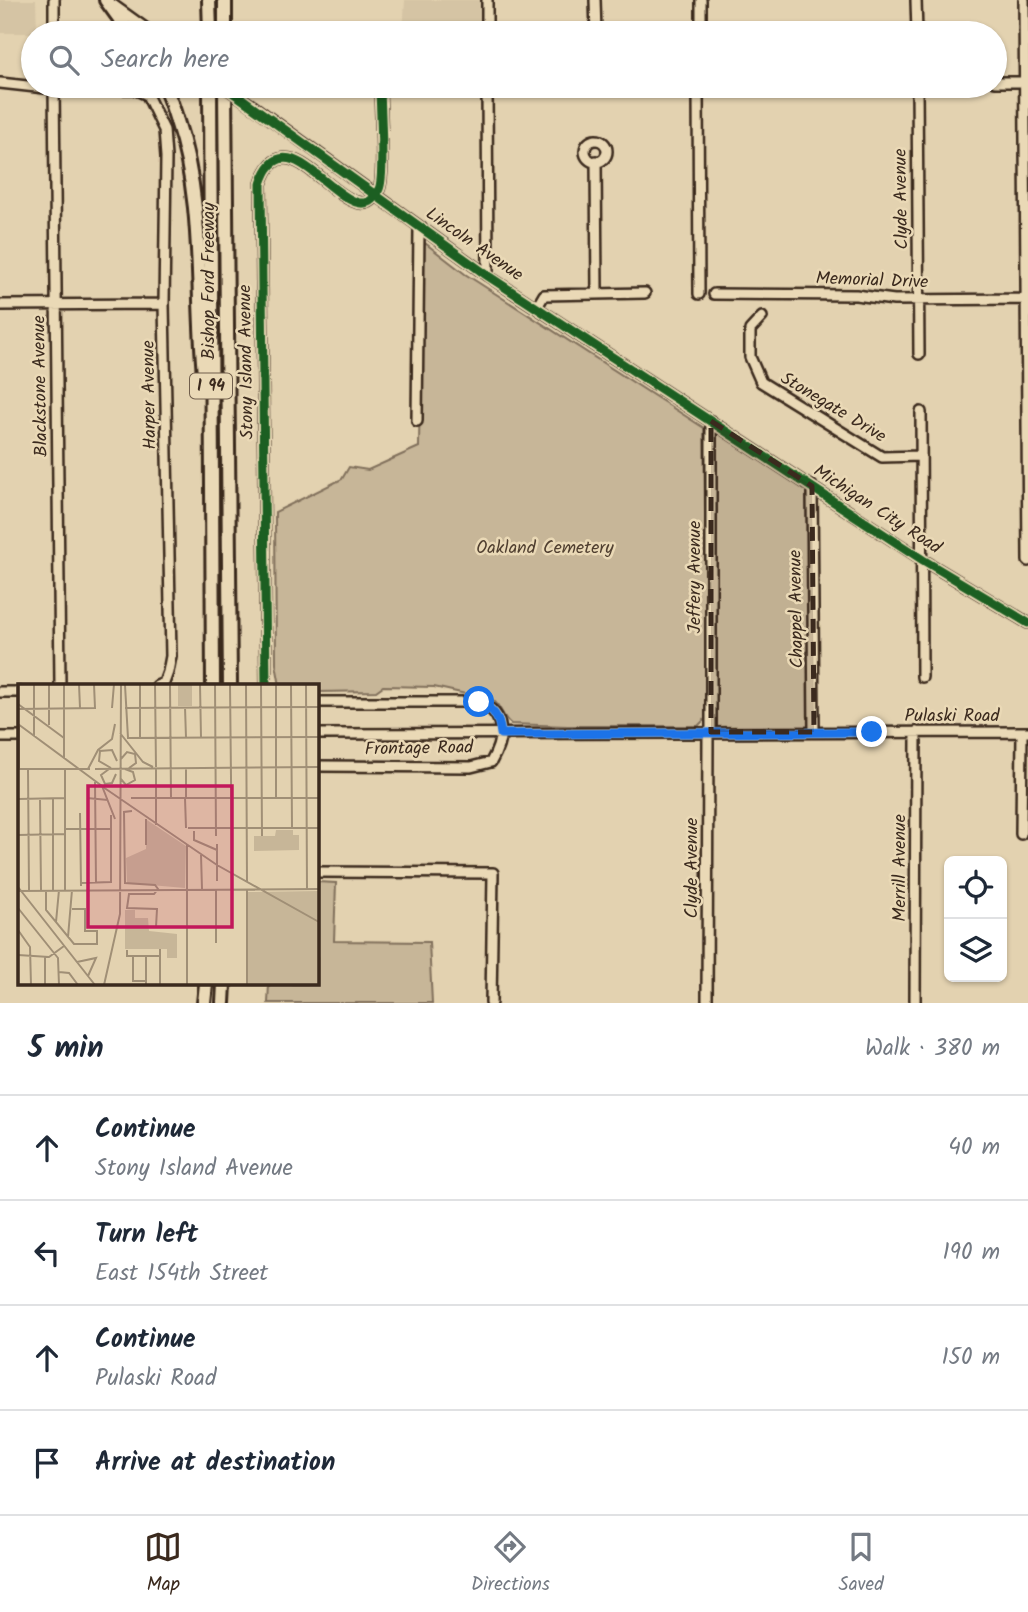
<!DOCTYPE html>
<meta charset="utf-8">
<style>
body{margin:0;font-family:Kalam,sans-serif;background:#f2f2f3;color:#1f2937}
.controls{position:absolute;right:21px;bottom:21px;display:grid;overflow:hidden;border-radius:10px;box-shadow:0 2px 5px #0004}
.controls button{width:63px;height:63px;display:grid;place-items:center;padding:0;border:0;border-bottom:2px solid #e0e1e3;background:#fff;color:#1f2937;font:35px sans-serif}
.stop{position:absolute;width:21px;height:21px;margin:-16px;border:5px solid #1a73e8;border-radius:50%;background:#fff}
.stop.end{background:#1a73e8;border-color:#fff;box-shadow:0 2px 7px #0008}
.list{margin:0;padding:0;list-style:none}
h2{display:flex;justify-content:space-between;align-items:center;height:91px;margin:0;padding:0 28px;font-size:30px}
h2 small{font-size:23px;font-weight:400;color:#747a83}
.list li{display:grid;grid-template-columns:46px 1fr auto;gap:21px;align-items:center;box-sizing:border-box;height:105px;padding:0 28px;border-top:2px solid #e0e1e3}
.list b{display:block;font-size:26px;white-space:nowrap}
.list p{margin:0;font-size:23px;white-space:nowrap;color:#747a83}
.list em{font-size:23px;font-style:normal;color:#747a83}
.icon{flex:none;width:38px;height:38px;fill:none;stroke:currentColor;stroke-width:2;stroke-linecap:round;stroke-linejoin:round}
.map{position:relative;flex:none;width:1028px;height:1003px;overflow:hidden}
.search{position:absolute;background:#fff;box-shadow:0 2px 5px #0004;left:21px;right:21px;top:21px;height:77px;display:flex;align-items:center;gap:18px;box-sizing:border-box;padding:0 24px;border-radius:38px;color:#747a83;font-size:26px}
.sheet{height:511px;background:#fff}
nav{display:flex;justify-content:space-around;align-items:center;box-sizing:border-box;height:98px;border-top:2px solid #e0e1e3;background:#fff;font-size:19px;color:#747a83}
nav a{display:grid;justify-items:center;gap:4px}
nav .on{color:#3b2a1e}
.map>svg:first-child{display:block}
.built{fill:#d5c4a4}
.green{fill:#c7b698;stroke:#81705b;stroke-width:2}
.lines{fill:none;stroke-linecap:round;stroke-linejoin:round}
.minor-casing{stroke:#3b2a1e;stroke-width:14}
.highway-casing{stroke:#3b2a1e;stroke-width:18}
.minor{stroke:#ead9b6;stroke-width:9}
.highway{stroke:#ead9b6;stroke-width:12}
.minor-bridge-casing{stroke:#3b2a1e;stroke-width:14;stroke-linecap:butt}
.minor-bridge{stroke:#ead9b6;stroke-width:9}
.cycleway-casing{stroke:#ead9b6;stroke-width:13}
.cycleway{stroke:#1b5e20;stroke-width:9}
.route{stroke:#1a73e8;stroke-width:9}
.marked{fill:#3b2a1e;fill-opacity:0.2;stroke:#3b2a1e;stroke-width:5;stroke-dasharray:14 9;stroke-linejoin:round}
.labels{text-anchor:middle;dominant-baseline:central;stroke-width:5;stroke-linejoin:round;paint-order:stroke}
.shield{fill:#ead9b6;stroke:#705e4c;stroke-width:2}
.shield-label{font-size:16px;font-weight:bold;fill:#3b2a1e}
.street-label{font-size:18px;fill:#3b2a1e;stroke:#ead9b6}
.park-label{font-size:18px;fill:#503f30;stroke:#ead9b6}
.inset-road{fill:none;stroke:#a08f76;stroke-width:2}
.view{fill:#c2185b;fill-opacity:0.15;stroke:#c2185b;stroke-width:3.5}
.inset-edge{fill:none;stroke:#3b2a1e;stroke-width:3.5}
</style>
<div class="map">
<svg width="1028" height="1003" viewBox="0 0 1028 1003">
<rect width="100%" height="100%" fill="#e3d2b0"/>
<filter id="ink" filterUnits="userSpaceOnUse"><feTurbulence type="fractalNoise" baseFrequency=".0143" numOctaves="2"/><feDisplacementMap in="SourceGraphic" scale="14" xChannelSelector="R" yChannelSelector="G"/><feConvolveMatrix kernelMatrix="1 2 1 2 8 2 1 2 1" color-interpolation-filters="sRGB"/></filter>
<g filter="url(#ink)">
<path class="built" d="M0 0H36L37 33H0Z
M405 0H483V28L403 32Z"/>
<path class="green" d="M425 243 465 274 704 428 707 688 706 718 698 726H568L511 724C502 718 502 707 493 700L434 687 383 686 376 691 317 692V686H280L276 664 275 512 342 479 349 467 368 470 419 447 422 252Z
M317 882 336 883 334 941 429 942 432 1003H268L269 984H317Z"/>
<g class="lines">
<defs>
<path id="minor" d="M54 0V33
M487 0V33
M595 0 596 33
M916 0 917 33
M1024 0 1028 561
M113 5 152 33
M701 33V0
M995 82H1028
M0 83 54 89H134L147 95 164 130 166 157 164 304 171 656 168 672 164 683 157 686
M54 86 60 686
M487 86 488 276
M698 86 699 294
M917 86 919 354
M254 107 488 276 923 560 1028 623
M585 151a11 11 0 1 1 22 0a11 11 0 1 1-22 0Z
M596 161 597 294
M714 294 856 295 894 300 1028 299
M0 305 164 304
M537 307 544 295 645 293
M762 317 750 330V357L761 382 882 457 921 456
M921 412 922 677
M417 421 419 228
M812 486 814 732
M266 686 261 184C287 102 354 247 379 189 385 177 380 104 380 86
M0 692H19
M317 702H479C507 714 504 739 491 762L471 767 317 766
M711 732V421
M317 734 1028 732
M0 737H19
M1021 834 1022 732
M317 872 493 873 491 1003
M707 1003 708 732
M915 1003 916 732"/>
<path id="highway" d="M106 0 130 33
M209 0 210 33
M225 0V33
M164 86C170 97 173 109 177 121 205 204 196 290 204 374
M210 86 213 686
M225 86 230 686
M204 1003 206 984
M223 1003 224 984"/>
</defs>
<use href="#minor" class="minor-casing"/>
<use href="#highway" class="highway-casing"/>
<use href="#minor" class="minor"/>
<use href="#highway" class="highway"/>
<defs>
<path id="minor-bridge" d="M224 86 254 107"/>
</defs>
<use href="#minor-bridge" class="minor-bridge-casing"/>
<use href="#minor-bridge" class="minor-bridge"/>
<defs>
<path id="cycleway" d="M224 86 488 276 923 560 1028 623
M266 686 261 184C287 102 354 247 379 189 385 177 380 104 380 86"/>
</defs>
<use href="#cycleway" class="cycleway-casing"/>
<use href="#cycleway" class="cycleway"/>
</g>
</g>
<g class="lines" filter="url(#ink)">
<path class="route" d="M479 702C494 709 499 717 501 734L872 732"/>
</g>
<path class="marked" d="M711 421 812 486 814 732H711Z"/>
<g class="labels">
<rect class="shield" x="190" y="373.5" width="42" height="25" rx="5"/>
<g class="shield-label">
<text x="211" y="386">I 94</text>
</g>
<g class="street-label">
<text transform="translate(902 199) rotate(-91)">Clyde Avenue</text>
<text transform="translate(474 245) rotate(35)">Lincoln Avenue</text>
<text transform="translate(209 281) rotate(-90)">Bishop Ford Freeway</text>
<text transform="translate(872 281) rotate(2)">Memorial Drive</text>
<text transform="translate(247 362) rotate(-91)">Stony Island Avenue</text>
<text transform="translate(41 386) rotate(-91)">Blackstone Avenue</text>
<text transform="translate(150 395) rotate(-91)">Harper Avenue</text>
<text transform="translate(833 408) rotate(31)">Stonegate Drive</text>
<text transform="translate(877 510) rotate(33)">Michigan City Road</text>
<text transform="translate(695 577) rotate(-90)">Jeffery Avenue</text>
<text transform="translate(797 609) rotate(-91)">Chappel Avenue</text>
<text x="952" y="716">Pulaski Road</text>
<text transform="translate(419 749) rotate(-1)">Frontage Road</text>
<text transform="translate(692 868) rotate(-90)">Clyde Avenue</text>
<text transform="translate(900 868) rotate(-90)">Merrill Avenue</text>
</g>
<g class="park-label">
<text x="545" y="548">Oakland Cemetery</text>
</g>
</g>
<g transform="translate(18 684)">
<rect width="301" height="301" fill="#e3d2b0"/>
<path d="M160 0H174V22H160ZM129 136 168 162 167 204 109 199 108 174 128 165ZM258 146H275V151H281V166L236 167V152H257ZM301 207V301H230V208ZM107 226H117V234H130L131 247 159 250V274H149V265H107Z" fill="#c7b698"/>
<path class="inset-road" d="M16 0V52M31 0V41M46 0V74M61 0 62 24M122 0V54M137 0 138 83M152 0 153 114M182 0 183 54M197 0 198 152M212 0 214 189M228 0 229 198M243 0 244 152M258 0V114M273 0 274 144M288 0 289 205M107 1 110 54 301 53M0 20 46 54M167 23 168 54M94 24 96 0M107 24 301 23M0 25 77 24 76 0M0 40 61 85M1 42V85M102 49 125 78 135 83M102 76 109 68 117 70 118 79 111 84M93 84 81 77 82 67 94 66 99 77M0 85H72M10 85 11 206M47 85V206M61 85 84 102M70 85 80 66 94 55 97 40M77 85 301 83M91 85 83 91 87 100 94 99 98 90M138 85V141M102 94 108 101 117 96 115 88 107 85M77 98 78 199M84 102 97 135M85 103 199 181 301 238M69 114 90 116M113 114H301M167 114 168 144M168 114V84M0 115 47 114M22 115 23 206M35 115V206M114 127 106 128 107 199 137 201 140 205 136 210H111L109 224 139 225 138 243M62 129 63 202M170 144H301M47 145H93M176 147V156L199 166M0 151 47 150M199 160V197M128 161V135M183 171 184 205M63 199 93 198V131M0 203 77 301M169 205V161M229 205V301M28 206V226L56 260H79V247H67V225H54M0 207 301 205M0 224 40 274 41 301M38 238 41 206M0 246 12 263 13 301M50 253 54 206M198 259V205M109 266V272H142M0 271 31 273 46 262M115 272V297H128M27 273V301M59 278 78 274 70 292M41 288 51 289 60 301M86 301 102 230 103 0M128 301V272M142 301V265M169 301V205"/>
<path class="view" d="M70 102H214V243H70Z"/>
<rect width="301" height="301" class="inset-edge"/>
</g>
</svg>
<div class="controls">
<button><svg class="icon" aria-label="locate" viewBox="0 0 24 24"><circle cx="12" cy="12" r="6"/><path d="M12 2v4M12 18v4M2 12h4M18 12h4"/></svg></button>
<button><svg class="icon" aria-label="layers" viewBox="0 0 24 24"><path d="M12 4l9 5-9 5-9-5zM3 14l9 5 9-5"/></svg></button>
</div>
<div class="stop" style="left:479px;top:702px"></div>
<div class="stop end" style="left:872px;top:732px"></div>
<div class="search"><svg class="icon" aria-label="search" viewBox="0 0 24 24"><circle cx="10" cy="10" r="6"/><path d="M15 15l6 6"/></svg>Search here</div>
</div>
<section class="sheet">
<h2>5 min<small>Walk · 380 m</small></h2>
<ul class="list">
<li><svg class="icon" aria-label="ahead" viewBox="0 0 24 24"><path d="M12 20V5M6 11l6-6 6 6"/></svg><div><b>Continue</b><p>Stony Island Avenue</p></div><em>40 m</em></li>
<li><svg class="icon" aria-label="left" viewBox="0 0 24 24"><path d="M17 20v-9H6M10 6l-5 5 5 5"/></svg><div><b>Turn left</b><p>East 154th Street</p></div><em>190 m</em></li>
<li><svg class="icon" aria-label="ahead" viewBox="0 0 24 24"><path d="M12 20V5M6 11l6-6 6 6"/></svg><div><b>Continue</b><p>Pulaski Road</p></div><em>150 m</em></li>
<li><svg class="icon" aria-label="arrive" viewBox="0 0 24 24"><path d="M6 21V4h12l-3 4 3 4H6"/></svg><div><b>Arrive at destination</b></div></li>
</ul>
</section>
<nav>
<a class="on"><svg class="icon" aria-label="map" viewBox="0 0 24 24"><path d="M3 6l6-2 6 2 6-2v14l-6 2-6-2-6 2zM9 4v14M15 6v14"/></svg>Map</a>
<a><svg class="icon" aria-label="directions" viewBox="0 0 24 24"><path d="M12 3l9 9-9 9-9-9zM9 14v-3h6M13 9l2 2-2 2"/></svg>Directions</a>
<a><svg class="icon" aria-label="saved" viewBox="0 0 24 24"><path d="M7 4h10v16l-5-4-5 4z"/></svg>Saved</a>
</nav>
